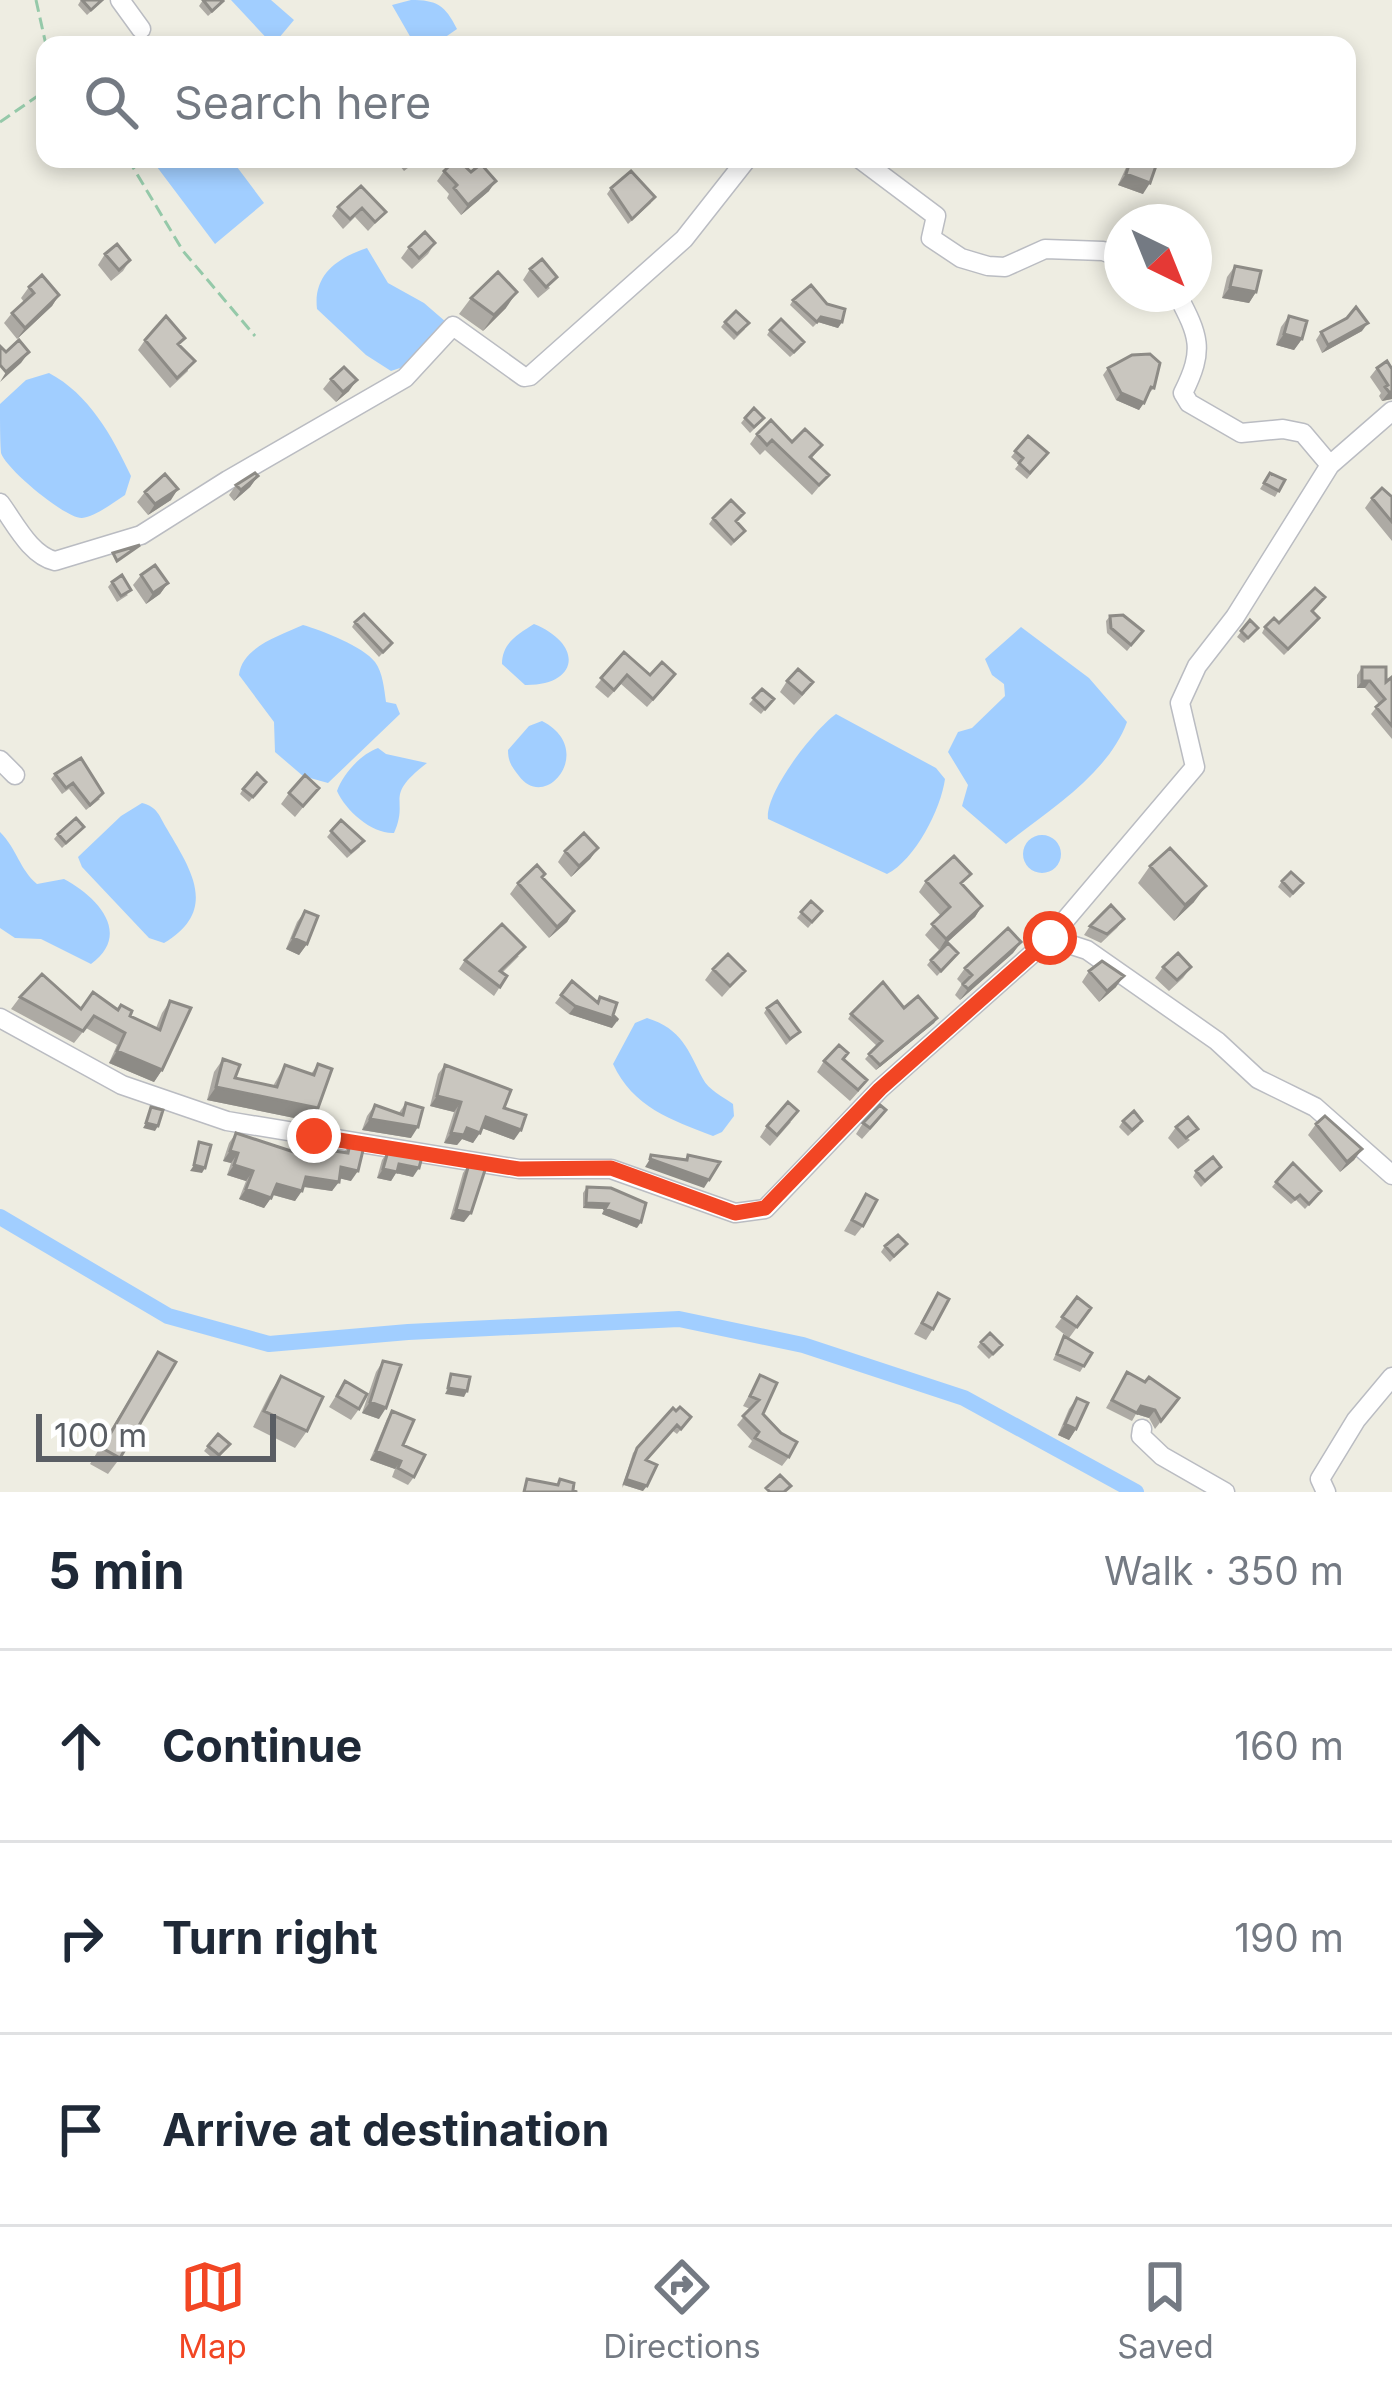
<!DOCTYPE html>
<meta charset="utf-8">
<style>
body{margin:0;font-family:Inter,sans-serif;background:#f2f2f3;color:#1f2937}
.compass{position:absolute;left:1104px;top:204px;width:108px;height:108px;border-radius:50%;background:#fff;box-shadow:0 6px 18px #0003;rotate:137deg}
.scale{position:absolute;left:36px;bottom:30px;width:240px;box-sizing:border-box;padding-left:12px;border:6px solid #5a5e64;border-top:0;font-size:33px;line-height:42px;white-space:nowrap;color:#5a5e64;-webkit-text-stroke:9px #fff;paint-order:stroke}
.stop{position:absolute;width:36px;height:36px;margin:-27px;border:9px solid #f24624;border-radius:50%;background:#fff}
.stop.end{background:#f24624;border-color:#fff;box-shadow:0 3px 12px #0008}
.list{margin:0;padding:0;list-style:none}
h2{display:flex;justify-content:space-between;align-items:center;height:156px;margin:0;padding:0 48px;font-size:51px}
h2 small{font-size:39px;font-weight:400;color:#747a83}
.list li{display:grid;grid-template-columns:78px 1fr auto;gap:36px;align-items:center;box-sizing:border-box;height:192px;padding:0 48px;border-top:3px solid #e0e1e3}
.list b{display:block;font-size:45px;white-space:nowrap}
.list em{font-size:39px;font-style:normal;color:#747a83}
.icon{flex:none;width:66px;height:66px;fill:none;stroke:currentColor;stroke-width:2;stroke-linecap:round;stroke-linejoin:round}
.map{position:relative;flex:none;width:1392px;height:1492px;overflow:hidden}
.search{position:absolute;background:#fff;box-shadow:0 6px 18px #0003;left:36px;right:36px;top:36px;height:132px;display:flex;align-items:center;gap:30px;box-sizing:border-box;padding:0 42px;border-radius:24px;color:#747a83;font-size:45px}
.sheet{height:732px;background:#fff}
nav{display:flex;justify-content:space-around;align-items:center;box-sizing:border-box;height:168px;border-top:3px solid #e0e1e3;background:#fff;font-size:33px;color:#747a83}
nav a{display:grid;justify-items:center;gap:6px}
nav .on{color:#f24624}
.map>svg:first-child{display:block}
.water{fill:#a1ceff}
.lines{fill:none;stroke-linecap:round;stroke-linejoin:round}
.canal{stroke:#a1ceff;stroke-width:16}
.minor-casing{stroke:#babcc2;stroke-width:21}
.path{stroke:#95c9a9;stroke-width:3;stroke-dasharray:12 6;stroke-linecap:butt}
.minor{stroke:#fff;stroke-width:18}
.wall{fill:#adaaa4}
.shaded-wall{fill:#8d8b86}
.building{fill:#c9c6bf;stroke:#8d8b86;stroke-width:3}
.route{stroke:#f24624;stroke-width:15}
</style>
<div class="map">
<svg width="1392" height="1492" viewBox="0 0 1392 1492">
<rect width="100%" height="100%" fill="#eeede2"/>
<path class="water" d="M231 0H271L294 20 273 45Z
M411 0C437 0 445 5 457 29L434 45H415L392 5Z
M151 159H231L264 203 215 244Z
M367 248 388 283 424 303 446 322 409 365 391 371 366 355 317 309C313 275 337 258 367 248Z
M49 373C89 394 112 436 131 476L125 495C113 503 96 516 82 518 66 519 6 469 1 453 0 440 0 419 0 404L26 380Z
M534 624C585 645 578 686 525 685L502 664C502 643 518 634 534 624Z
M303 625C321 630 364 647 375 662 383 673 384 689 386 702L396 704 400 714 328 783 303 776 275 752 274 722 239 675C242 647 279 636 303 625Z
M1021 627 1089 678 1127 722C1108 774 1048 811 1006 844L962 806 968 785 948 752 958 732 972 728 1005 696 1004 684 992 675 985 659Z
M836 714 936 768 945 779C941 809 915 860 887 874L768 819C765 792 814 730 836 714Z
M542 721C597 749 546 813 519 776 512 767 508 762 508 750L529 726Z
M378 748 386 754 427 763C382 798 410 797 394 833 372 834 346 811 337 791 343 774 361 754 378 748Z
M142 803C158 807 159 816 167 829 191 870 219 910 164 943L149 938 82 867 78 857 121 816Z
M0 832C17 849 20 870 37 884L64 879C96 896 133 933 91 964L41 939 15 938 0 928Z
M1023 854a19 19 0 1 1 38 0a19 19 0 1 1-38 0Z
M647 1018C682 1029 688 1050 703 1079 708 1089 723 1097 733 1104L734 1116 722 1132 713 1136C671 1120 633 1107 613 1064L635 1023Z"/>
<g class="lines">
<path class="canal" d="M0 1217 168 1316 269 1344 408 1332 679 1319 803 1345 964 1398 1136 1492"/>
<defs>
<path id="minor" d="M120 0 141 29
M860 159 936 216 931 238 961 258 988 266 1005 267 1045 249 1103 251 1122 258
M1177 294C1199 336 1205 349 1183 393L1189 403 1241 433 1283 429 1303 433 1330 465
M0 503C15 523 30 555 55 561L141 535 228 480 405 378 453 326 524 377 530 376 684 239 747 159
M0 760 15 775
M1050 938 1087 950 1217 1041 1258 1079 1315 1107 1392 1175
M0 1018 122 1085 227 1121 519 1169H611L735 1213 765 1209 880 1089 1050 938 1195 767 1180 703 1197 666 1235 617 1330 465 1392 411
M1142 1429 1141 1436 1162 1456 1225 1492
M1326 1492 1320 1479 1356 1420 1392 1377"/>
</defs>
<use href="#minor" class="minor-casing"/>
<path class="path" d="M36 0 46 45
M0 122 45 91
M128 159 183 251 255 336"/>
<use href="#minor" class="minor"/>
</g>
<path class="wall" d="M81 0H103L87 15 78 5Z
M203 0 219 6 208 16 199 6Z
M398 159H419L404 171 396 161Z
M1130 159H1146L1143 194 1118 185Z
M444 171 489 191 461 215 447 198 449 194 437 181Z
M361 186 386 212 368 231 355 217 343 229 332 216 338 207Z
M611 188 651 203 628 224 607 194Z
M435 243 428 254 412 269 401 258 409 247Z
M105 254 130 260 123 271 111 281 98 265Z
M1235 266 1256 292 1249 303 1222 298 1227 277Z
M530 269 550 288 538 298 523 280Z
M29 287 59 295 52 306 17 339 4 323 12 313 24 302 21 298Z
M471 298 506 308 483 331 459 314Z
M793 300 842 322 838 328 818 322 813 327 790 305Z
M1289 316 1302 339 1294 350 1276 345 1281 327Z
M725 322 745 329 734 340 721 327Z
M770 330 800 348 790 357 767 335Z
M1362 331 1322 353 1316 340 1321 332Z
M145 340 180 345 188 371 170 388 138 350Z
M1108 368 1154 388 1148 394 1139 410 1116 400 1103 375Z
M1377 368 1392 369V399L1382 401 1379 396 1381 393 1370 377Z
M331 379 349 391 336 402 323 389Z
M745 418 760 423 750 433 741 423Z
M757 434 822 445 812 458 829 475 812 495 765 450 760 455 750 444Z
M1028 436 1048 453 1027 479 1015 469 1019 464 1011 457Z
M1270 473 1285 480 1275 497 1260 489Z
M258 476 250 487 234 501 229 495 236 485Z
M145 492 171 500 148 515 137 502Z
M1392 497V541L1365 508 1372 498Z
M713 518 741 536 731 546 709 524Z
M141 575 168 583 160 594 146 604 133 585Z
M112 582 128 595 117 602 108 587Z
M1325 597 1312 612 1319 618 1315 624 1284 655 1262 633 1265 627 1279 623Z
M1110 616 1143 631 1127 651 1107 633 1106 621Z
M1250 620 1258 628 1244 643 1237 637Z
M355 622 392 643 379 657 352 627Z
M624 652 650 675 669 683 647 707 621 684 608 698 595 687Z
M1362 667 1386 682 1392 677V739L1371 714 1379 704 1365 688H1357V675Z
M787 681 805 693 794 705 780 692Z
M762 689 774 699 761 714 749 704Z
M55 774 100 799 86 810 69 789 62 794 51 779Z
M266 782 249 802 240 794 243 789Z
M319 788 295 817 281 804 289 793Z
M341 820 360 847 347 858 327 837Z
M84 827 62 848 54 839 58 834Z
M598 848 590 859 571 877 558 862 565 851Z
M1150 866 1194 902 1174 921 1138 883Z
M543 877 574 911 567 922 549 938 510 894 518 883Z
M926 881 963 885 982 906 975 917 939 950 925 935 941 916 919 892Z
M1282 881 1303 883 1290 898 1278 887Z
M811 901 822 911 808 928 797 918Z
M305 911 307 944 299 955 286 949 297 922Z
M1124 919 1117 928 1101 943 1084 935 1090 926Z
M1021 942 1013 953 960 1000 955 995 962 984 957 979 965 968Z
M958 953 937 976 927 965 931 960Z
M519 956 502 973 507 976 494 996 459 969 465 960Z
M1163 967H1191L1183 978 1169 991 1155 978Z
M713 969 745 971 722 997 705 980Z
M1089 971 1116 987 1099 1002 1082 982Z
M572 981 597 1002 600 997 613 1015 612 1028 569 1014 555 1003Z
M20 997 130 1016 156 1028 162 1013 170 1001 162 1070 154 1082 109 1063 117 1045 86 1028 74 1043 11 1009Z
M767 1008 800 1032 786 1045 764 1013Z
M851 1014 937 1018 934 1023 876 1070 865 1059 877 1046 848 1019Z
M223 1059 235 1078 273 1086 285 1065 311 1074 318 1064V1108L309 1121 207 1100 214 1072Z
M843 1060 859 1091 850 1101 817 1072 824 1061Z
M445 1065 504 1108 514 1140 482 1128 473 1143 462 1139 457 1145 444 1143 454 1112 430 1106 438 1074Z
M406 1103 411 1138 362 1130 367 1116 375 1105 398 1114Z
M878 1121 862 1139 856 1134 863 1123Z
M1123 1121 1139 1126 1128 1136 1119 1127Z
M791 1122 770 1146 760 1137 767 1126Z
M1316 1124 1362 1149 1354 1160 1340 1172 1308 1135Z
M1176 1127 1190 1140 1178 1149 1168 1138Z
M236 1133 294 1152 302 1137 314 1148 344 1152 350 1144 351 1181 339 1178 332 1191 303 1187 295 1201 273 1195 264 1208 239 1199 246 1181 227 1175 231 1163 223 1161 229 1143Z
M388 1151 413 1177 396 1173 391 1181 377 1178 382 1160Z
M469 1164 464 1222 450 1219 463 1173Z
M1221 1167 1201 1187 1193 1177 1196 1171Z
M1276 1182 1321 1191 1305 1209 1296 1200 1291 1204 1272 1187Z
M587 1187 637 1228 602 1214 604 1209 583 1208V1193Z
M866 1194 863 1226 855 1236 844 1231Z
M907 1244 890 1262 881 1252 885 1246Z
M938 1293 933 1329 926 1340 914 1334Z
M1077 1297 1091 1308 1069 1338 1055 1327Z
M1064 1336 1092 1353 1080 1372 1053 1360Z
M981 1342 1002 1345 989 1359 977 1347Z
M158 1352 120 1458 108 1474 90 1464Z
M383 1361 379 1419 362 1413 376 1372Z
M1127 1372 1179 1398 1155 1429 1149 1418 1136 1414 1132 1421 1106 1408Z
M760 1375 763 1414 789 1457 782 1466 748 1447 752 1441 737 1425 750 1409 743 1406Z
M281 1376 307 1431 295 1448 253 1427 270 1393Z
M345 1381 359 1409 351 1420 329 1407Z
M1077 1398 1076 1429 1069 1440 1058 1435 1069 1409Z
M392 1411 414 1477 408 1485 392 1477 395 1469 370 1460 387 1419Z
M676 1411 691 1417 677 1434 673 1431 647 1460 643 1491 624 1485 622 1488 633 1453 637 1448Z
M218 1434 230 1444 216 1461 204 1451Z"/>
<path class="shaded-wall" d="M1126 174 1150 183 1143 194 1118 185Z
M496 181 489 191 461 215 468 205Z
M1230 287 1256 292 1249 303 1222 298Z
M517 292 506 308 483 331 494 315Z
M59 295 52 306 17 339 25 328Z
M821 317 842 322 838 328 818 322Z
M1368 323 1362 331 1322 353 1328 345Z
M1284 334 1302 339 1294 350 1276 345Z
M29 352 21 363 0 382 6 372Z
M357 380 349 391 336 402 343 392Z
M1389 392H1392V399L1382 401Z
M1121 393 1144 403 1139 410 1116 400Z
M258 476 250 487 234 501 241 490Z
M178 489 171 500 148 515 155 504Z
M168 583 160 594 146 604 153 593Z
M1362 681H1370L1365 688H1357Z
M598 848 590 859 571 877 579 866Z
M1206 886 1194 902 1174 921 1185 905Z
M982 906 975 917 939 950 946 939Z
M574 911 567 922 549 938 557 927Z
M293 938 307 944 299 955 286 949Z
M1021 942 1013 953 960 1000 968 989Z
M1124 976 1116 987 1099 1002 1107 991Z
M575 1006 618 1020 612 1028 569 1014Z
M937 1018 934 1023 876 1070 880 1065Z
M117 1051 162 1070 154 1082 109 1063Z
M216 1087 318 1108 309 1121 207 1100Z
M437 1096 461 1102 454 1112 430 1106Z
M486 1117 521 1130 514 1140 479 1127Z
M370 1119 418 1127 411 1138 362 1130Z
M146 1123 158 1126 155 1131 143 1128Z
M467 1128 480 1133 473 1143 462 1139 457 1145 444 1143 451 1133Z
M1362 1149 1354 1160 1340 1172 1347 1162Z
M230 1151 238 1153 231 1163 223 1161Z
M650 1159 709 1180 704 1188 645 1167Z
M399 1164 419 1168 413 1177 396 1173 391 1181 377 1178 383 1169Z
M194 1165 205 1168 202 1173 190 1171Z
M234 1165 253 1171 246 1181 227 1175Z
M341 1167 358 1171 351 1181 334 1177Z
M306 1177 339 1182 332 1191 299 1186Z
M277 1184 302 1191 295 1201 270 1194Z
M246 1189 271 1198 264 1208 239 1199Z
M586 1203 608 1204 604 1209 583 1208Z
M605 1209 641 1222 637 1228 602 1214Z
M456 1210 471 1213 464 1222 450 1219Z
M448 1388 467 1391 464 1397 445 1394Z
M370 1402 386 1408 379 1419 362 1413Z
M1141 1406 1155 1410 1149 1418 1136 1414Z
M1065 1424 1076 1429 1069 1440 1058 1435Z
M376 1451 401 1461 395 1469 370 1460Z
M628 1480 647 1486 643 1491 624 1485Z"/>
<path class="building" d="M82 0H102L91 10Z
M203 0H222L223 1 212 11Z
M402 159H416L408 166Z
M457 159 471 172 481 164 496 181 468 205 454 188 457 185 444 171Z
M1131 159H1146L1157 163 1150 183 1126 174Z
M631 171 655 197 632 219 611 188Z
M361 186 386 212 375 222 362 208 350 219 338 207Z
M425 232 435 243 419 258 409 247Z
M117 244 130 260 119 270 105 254Z
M542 259 557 277 546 287 530 269Z
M1235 266 1261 271 1256 292 1230 287Z
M498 272 517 292 494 315 471 298Z
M42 275 59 295 25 328 12 313 34 293 29 287Z
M811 285 827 304 845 309 842 322 821 317 817 322 793 300Z
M1356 307 1368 323 1328 345 1321 332 1347 318Z
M736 311 749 323 737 334 725 322Z
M166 316 185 338 178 344 195 361 177 378 145 340Z
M1289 316 1307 321 1302 339 1284 334Z
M781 319 804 342 794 352 770 330Z
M19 340 29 352 6 372 0 365V346L6 352Z
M1150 354 1160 363 1154 388 1151 387 1144 403 1121 393 1108 368 1132 355Z
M1387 361 1392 369V392H1389L1385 387 1388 385 1377 368Z
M344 367 357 380 343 392 331 379Z
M754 408 764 418 754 427 745 418Z
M771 420 792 442 805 429 822 445 810 457 829 475 819 485 772 440 767 445 757 434Z
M1028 436 1048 453 1030 473 1019 463 1023 458 1015 451Z
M255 473 258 476 241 490 236 485Z
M1270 473 1285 480 1279 491 1264 483Z
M165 474 178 489 155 504 145 492Z
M1382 488 1392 497V522L1372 498Z
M731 500 744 513 736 521 745 531 734 541 713 518Z
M140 545 117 561 113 553Z
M155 565 168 583 153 593 141 575Z
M122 575 131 590 121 596 112 582Z
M1315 588 1325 597 1312 611 1319 618 1288 649 1265 627 1274 618 1279 623Z
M364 614 392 643 383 652 355 622Z
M1123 615 1143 631 1131 645 1111 628 1110 616Z
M1250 620 1258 628 1248 638 1241 631Z
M624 652 650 675 662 662 675 674 653 699 627 675 614 690 601 678Z
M1362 667H1386V682L1392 677V726L1376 707 1385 699 1370 681H1362Z
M798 669 813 682 802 694 787 681Z
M762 689 774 699 765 709 753 698Z
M81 758 103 793 90 805 73 783 66 788 55 774Z
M257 773 266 782 253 797 243 789Z
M305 775 319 788 303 806 289 793Z
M76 818 84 827 66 843 58 834Z
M341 820 364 841 351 852 331 831Z
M584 833 598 848 579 866 565 851Z
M1170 848 1206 886 1185 905 1150 866Z
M954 856 971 874 961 883 982 906 946 939 932 924 950 907 926 881Z
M537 865 545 874 542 877 574 911 557 927 518 883Z
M1291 872 1303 883 1293 893 1282 881Z
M811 901 822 911 812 922 801 912Z
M1111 905 1124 919 1107 934 1090 926Z
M305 911 318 916 307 944 293 938Z
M502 924 525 947 500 971 507 976 500 987 465 960Z
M1008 928 1021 942 968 989 963 984 972 975 965 968Z
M948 943 958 953 941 971 931 960Z
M1178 953 1191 967 1177 980 1163 967Z
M728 954 745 971 730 986 713 969Z
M1102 961 1124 976 1107 991 1089 971Z
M42 974 81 1009 93 992 118 1010 121 1005 132 1011 130 1016 160 1030 170 1001 191 1008 162 1070 117 1051 125 1033 94 1016 83 1031 20 997Z
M572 981 598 1003 600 997 617 1003 613 1015 618 1020 575 1006 561 995Z
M883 982 904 1008 918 996 937 1018 880 1065 869 1054 882 1041 851 1014Z
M777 1001 800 1032 790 1039 767 1008Z
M839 1045 848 1053 843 1059 867 1080 858 1090 824 1061Z
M223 1059 240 1065 235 1078 277 1087 285 1065 314 1075 318 1064 332 1069 318 1108 216 1087Z
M445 1065 511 1090 504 1108 526 1115 521 1130 486 1117 480 1133 467 1128 464 1135 451 1133 461 1102 437 1096Z
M788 1102 798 1111 777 1135 767 1126Z
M406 1103 423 1108 418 1127 370 1119 375 1105 403 1115Z
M880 1105 886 1110 870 1128 863 1123Z
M151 1107 163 1110 158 1126 146 1123Z
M1134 1111 1142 1121 1132 1130 1123 1121Z
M1325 1116 1362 1149 1347 1162 1316 1124Z
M1188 1117 1198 1129 1186 1138 1176 1127Z
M236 1133 297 1153 302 1137 316 1140 314 1148 348 1153 350 1144 364 1146 358 1171 341 1167 339 1182 306 1177 302 1191 277 1184 271 1198 246 1189 253 1171 234 1165 238 1153 230 1151Z
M199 1142 211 1145 205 1168 194 1165Z
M388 1151 422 1157 419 1168 399 1164 397 1172 383 1169Z
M651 1155 687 1160 688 1155 720 1162 709 1180 650 1159Z
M1213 1157 1221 1167 1205 1181 1196 1171Z
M1293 1163 1321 1191 1309 1204 1300 1195 1295 1199 1276 1182Z
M469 1164 486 1167 471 1213 456 1210Z
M587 1187 611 1188 646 1203 641 1222 605 1209 608 1204 586 1203Z
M866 1194 877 1200 863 1226 852 1220Z
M898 1235 907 1244 894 1256 885 1246Z
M938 1293 949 1299 933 1329 922 1323Z
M1077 1297 1091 1308 1077 1327 1062 1317Z
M990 1333 1002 1345 993 1354 981 1342Z
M1064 1336 1092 1353 1084 1366 1057 1354Z
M158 1352 176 1362 120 1458 102 1448Z
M383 1361 401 1365 386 1408 370 1402Z
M1127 1372 1145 1382 1149 1377 1179 1398 1161 1421 1155 1410 1141 1406 1137 1413 1112 1400Z
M451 1374 470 1377 467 1391 448 1388Z
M760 1375 777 1383 763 1414 781 1433 797 1442 789 1457 755 1438 759 1432 743 1416 759 1400 750 1396Z
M281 1376 323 1397 307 1431 264 1411Z
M345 1381 367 1394 359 1409 337 1396Z
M1077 1398 1088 1403 1076 1429 1065 1424Z
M680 1407 691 1417 681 1429 677 1425 646 1460 657 1465 647 1486 628 1480 625 1482 637 1448 673 1408 676 1411Z
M392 1411 414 1420 403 1445 425 1455 414 1477 398 1468 401 1461 376 1451Z
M218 1434 230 1444 219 1455 208 1446Z
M780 1475 791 1486 784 1492H770L766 1488Z
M527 1479 558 1485 560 1479 574 1483 573 1490 577 1492H524Z"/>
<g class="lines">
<path class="route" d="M314 1136 519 1169 611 1168 735 1213 765 1208 880 1089 1050 938"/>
</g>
</svg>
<svg class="compass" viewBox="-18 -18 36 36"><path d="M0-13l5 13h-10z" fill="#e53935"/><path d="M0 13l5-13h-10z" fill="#747a83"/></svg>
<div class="scale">100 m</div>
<div class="stop" style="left:1050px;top:938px"></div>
<div class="stop end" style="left:314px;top:1136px"></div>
<div class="search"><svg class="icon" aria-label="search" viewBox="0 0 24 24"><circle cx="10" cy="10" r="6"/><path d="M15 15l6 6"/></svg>Search here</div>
</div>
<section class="sheet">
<h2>5 min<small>Walk · 350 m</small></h2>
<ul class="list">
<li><svg class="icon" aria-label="ahead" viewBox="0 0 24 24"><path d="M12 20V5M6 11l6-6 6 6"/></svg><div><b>Continue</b></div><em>160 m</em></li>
<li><svg class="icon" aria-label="right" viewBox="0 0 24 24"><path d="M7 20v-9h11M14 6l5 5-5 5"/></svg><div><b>Turn right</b></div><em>190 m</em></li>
<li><svg class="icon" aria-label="arrive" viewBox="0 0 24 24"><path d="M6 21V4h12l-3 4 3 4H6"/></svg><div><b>Arrive at destination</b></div></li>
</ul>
</section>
<nav>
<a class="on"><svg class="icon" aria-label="map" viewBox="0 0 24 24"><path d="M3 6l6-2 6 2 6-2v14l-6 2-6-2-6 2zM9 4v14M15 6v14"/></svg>Map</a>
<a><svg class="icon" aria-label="directions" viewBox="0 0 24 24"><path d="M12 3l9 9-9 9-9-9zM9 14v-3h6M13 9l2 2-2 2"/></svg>Directions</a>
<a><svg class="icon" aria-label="saved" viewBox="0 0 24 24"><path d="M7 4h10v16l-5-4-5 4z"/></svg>Saved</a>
</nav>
